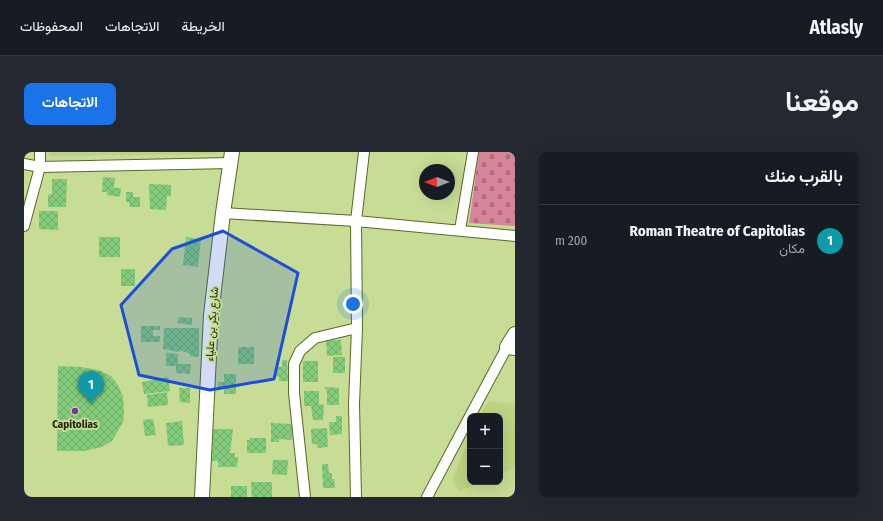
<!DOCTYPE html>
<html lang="ar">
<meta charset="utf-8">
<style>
body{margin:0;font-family:"Fira Sans Condensed",Vazirmatn,sans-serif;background:#242831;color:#f1f3f6;direction:rtl}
.controls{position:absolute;right:12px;bottom:12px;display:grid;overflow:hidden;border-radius:8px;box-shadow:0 4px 16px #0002}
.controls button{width:36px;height:36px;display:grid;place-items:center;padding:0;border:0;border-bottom:1px solid #363941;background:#171b24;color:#f1f3f6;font:20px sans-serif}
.compass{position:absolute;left:395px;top:12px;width:36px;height:36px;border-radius:50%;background:#171b24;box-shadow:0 4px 16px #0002;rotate:270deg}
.you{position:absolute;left:329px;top:152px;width:14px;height:14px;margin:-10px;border:3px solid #fff;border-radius:50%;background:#1a73e8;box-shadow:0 0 0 6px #1a73e833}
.badge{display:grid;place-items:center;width:26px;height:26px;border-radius:50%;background:#1a73e8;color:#fff;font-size:13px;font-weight:700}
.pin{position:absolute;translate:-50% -33px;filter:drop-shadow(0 1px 2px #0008)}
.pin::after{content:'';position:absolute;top:21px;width:14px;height:12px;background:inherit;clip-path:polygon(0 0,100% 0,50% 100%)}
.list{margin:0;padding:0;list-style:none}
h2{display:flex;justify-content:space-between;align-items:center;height:52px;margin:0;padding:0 16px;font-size:17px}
h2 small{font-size:13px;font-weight:400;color:#9ea1a6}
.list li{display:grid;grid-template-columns:26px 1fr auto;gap:12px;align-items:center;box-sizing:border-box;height:72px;padding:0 16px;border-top:1px solid #363941}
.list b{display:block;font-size:15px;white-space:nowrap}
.list p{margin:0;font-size:13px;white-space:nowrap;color:#9ea1a6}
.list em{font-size:13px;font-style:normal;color:#9ea1a6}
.map{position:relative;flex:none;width:491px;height:345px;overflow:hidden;direction:ltr;border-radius:8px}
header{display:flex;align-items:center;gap:24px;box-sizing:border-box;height:56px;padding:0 20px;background:#171b24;border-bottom:1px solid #363941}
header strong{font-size:19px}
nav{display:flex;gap:22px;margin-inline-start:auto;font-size:14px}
.intro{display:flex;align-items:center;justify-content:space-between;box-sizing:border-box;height:96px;padding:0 24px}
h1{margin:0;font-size:28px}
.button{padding:10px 18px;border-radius:8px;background:#1a73e8;color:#fff;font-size:14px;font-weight:700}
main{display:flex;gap:24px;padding:0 24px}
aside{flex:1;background:#171b24;border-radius:8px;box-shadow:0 4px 16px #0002}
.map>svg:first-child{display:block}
.built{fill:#bcd383}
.cemetery{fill:url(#cemetery-stones)}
.building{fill:url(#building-cross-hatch)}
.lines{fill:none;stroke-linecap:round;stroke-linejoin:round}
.street-casing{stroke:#596a24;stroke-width:12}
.secondary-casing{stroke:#596a24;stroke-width:16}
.street{stroke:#fff;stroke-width:10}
.secondary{stroke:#fff;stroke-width:14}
.marked{fill:#1d4ed8;fill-opacity:0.2;stroke:#1d4ed8;stroke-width:3;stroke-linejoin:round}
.poi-dot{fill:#733ab0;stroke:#c7dc94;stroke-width:1.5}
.labels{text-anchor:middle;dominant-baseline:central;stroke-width:4;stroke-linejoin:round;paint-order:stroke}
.street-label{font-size:11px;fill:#1f2609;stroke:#c7dc94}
.poi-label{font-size:11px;font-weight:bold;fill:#1f2609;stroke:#c7dc94}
</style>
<header>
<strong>Atlasly</strong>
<nav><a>الخريطة</a><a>الاتجاهات</a><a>المحفوظات</a></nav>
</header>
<div class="intro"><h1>موقعنا</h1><a class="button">الاتجاهات</a></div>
<main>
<aside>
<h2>بالقرب منك<small></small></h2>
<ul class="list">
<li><span class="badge" style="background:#0f9aa8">1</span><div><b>Roman Theatre of Capitolias</b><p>مكان</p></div><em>200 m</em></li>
</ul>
</aside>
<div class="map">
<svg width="491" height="345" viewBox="0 0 491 345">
<defs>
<pattern id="cemetery-stones" width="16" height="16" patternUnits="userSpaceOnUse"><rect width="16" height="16" fill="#d5849a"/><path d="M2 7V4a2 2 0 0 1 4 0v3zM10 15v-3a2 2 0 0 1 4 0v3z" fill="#ac6c7c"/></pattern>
<pattern id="building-cross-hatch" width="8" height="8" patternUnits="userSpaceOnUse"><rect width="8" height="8" fill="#82cb7b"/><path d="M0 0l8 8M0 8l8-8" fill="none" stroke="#70ae69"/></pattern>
</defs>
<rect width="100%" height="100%" fill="#c7dc94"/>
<path class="built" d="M25 0H193V2L25 4Z
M465 249 491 252V316L476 322V264H455Z
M446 285V330H456L436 339 428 328Z"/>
<path class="cemetery" d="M455 0H491V74L445 71Z"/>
<path class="building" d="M79 25 91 26 90 36H97L96 45 83 43V40H78Z
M28 27H43L42 55H24V43L28 42Z
M125 32 147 33V44H143L142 58 126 57Z
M102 40H109V45H116V55H106L105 50H102Z
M15 59H34V78L15 77Z
M75 85H96V105H75Z
M162 85 177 87 174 115 159 113Z
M97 117H111V134H97Z
M155 165 168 166V173L153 171Z
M117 174H136V178H129V184H136V190H117Z
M140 176H175V205L166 204V202L156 198 155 200 139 197Z
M317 188 318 203 303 204 302 189Z
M214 195H230V212H214Z
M142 201 154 202V212H167L166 222 152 221V214H142Z
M309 205H321V221H309Z
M258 208H263L264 229H255V224L252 225V215H258Z
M279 209H294V230H279Z
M34 214 57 215 77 219 87 224 94 233 99 245 100 259 99 270 88 289 78 295 60 299H33Z
M200 222H212V242H200V237H194V230H200Z
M144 225 146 239 120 242 118 230Z
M300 235 315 236V253H303V239Z
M155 236H166V251L156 250Z
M280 239H295V252L300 253 299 268H289L287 254H280Z
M143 240 144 253 124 255 123 243Z
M312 264H318V282L306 283 305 270H312Z
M129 267 132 283 121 284 119 268Z
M158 269 160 293 144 294 142 271Z
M247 271 268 272V288L255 287V290H247Z
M303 276 304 295 294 296 293 292H288L287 277Z
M189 277H209L206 301H211V305H214L213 315H194V309H188Z
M226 286H242V301H223V288H225Z
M249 308H264L263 323 248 322Z
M298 312H304L305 321H308V327H310L311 336H299Z
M227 330H248V345H228Z
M207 334H223V345H207Z"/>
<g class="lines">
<defs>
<path id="street" d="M0 12 16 15 206 11
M199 61 332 69 491 84
M0 74 16 15V0
M436 78 449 0
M446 264 483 195
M281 345 270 241V212L276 199 291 186 333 176
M332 345 330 252 333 176 332 69 340 0
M403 345 446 264"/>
<path id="secondary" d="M491 182 483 195 491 196
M178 345 187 163 199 61 208 0"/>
</defs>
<use href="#street" class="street-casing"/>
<use href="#secondary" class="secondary-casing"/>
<use href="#street" class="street"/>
<use href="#secondary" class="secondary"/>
</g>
<path class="marked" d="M199 79 274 121 250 227 186 238 115 223 97 153 148 97Z"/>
<circle class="poi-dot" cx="51" cy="259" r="4"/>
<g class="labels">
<g class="street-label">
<text transform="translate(188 172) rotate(-86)">شارع بكر بن علياء</text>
</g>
<g class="poi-label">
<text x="51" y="272">Capitolias</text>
</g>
</g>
</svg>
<div class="controls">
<button>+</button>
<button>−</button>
</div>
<svg class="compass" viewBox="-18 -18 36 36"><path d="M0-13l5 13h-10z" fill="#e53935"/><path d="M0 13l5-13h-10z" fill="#9ea1a6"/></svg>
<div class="you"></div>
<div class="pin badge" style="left:67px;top:252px;background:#0f9aa8">1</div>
</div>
</main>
